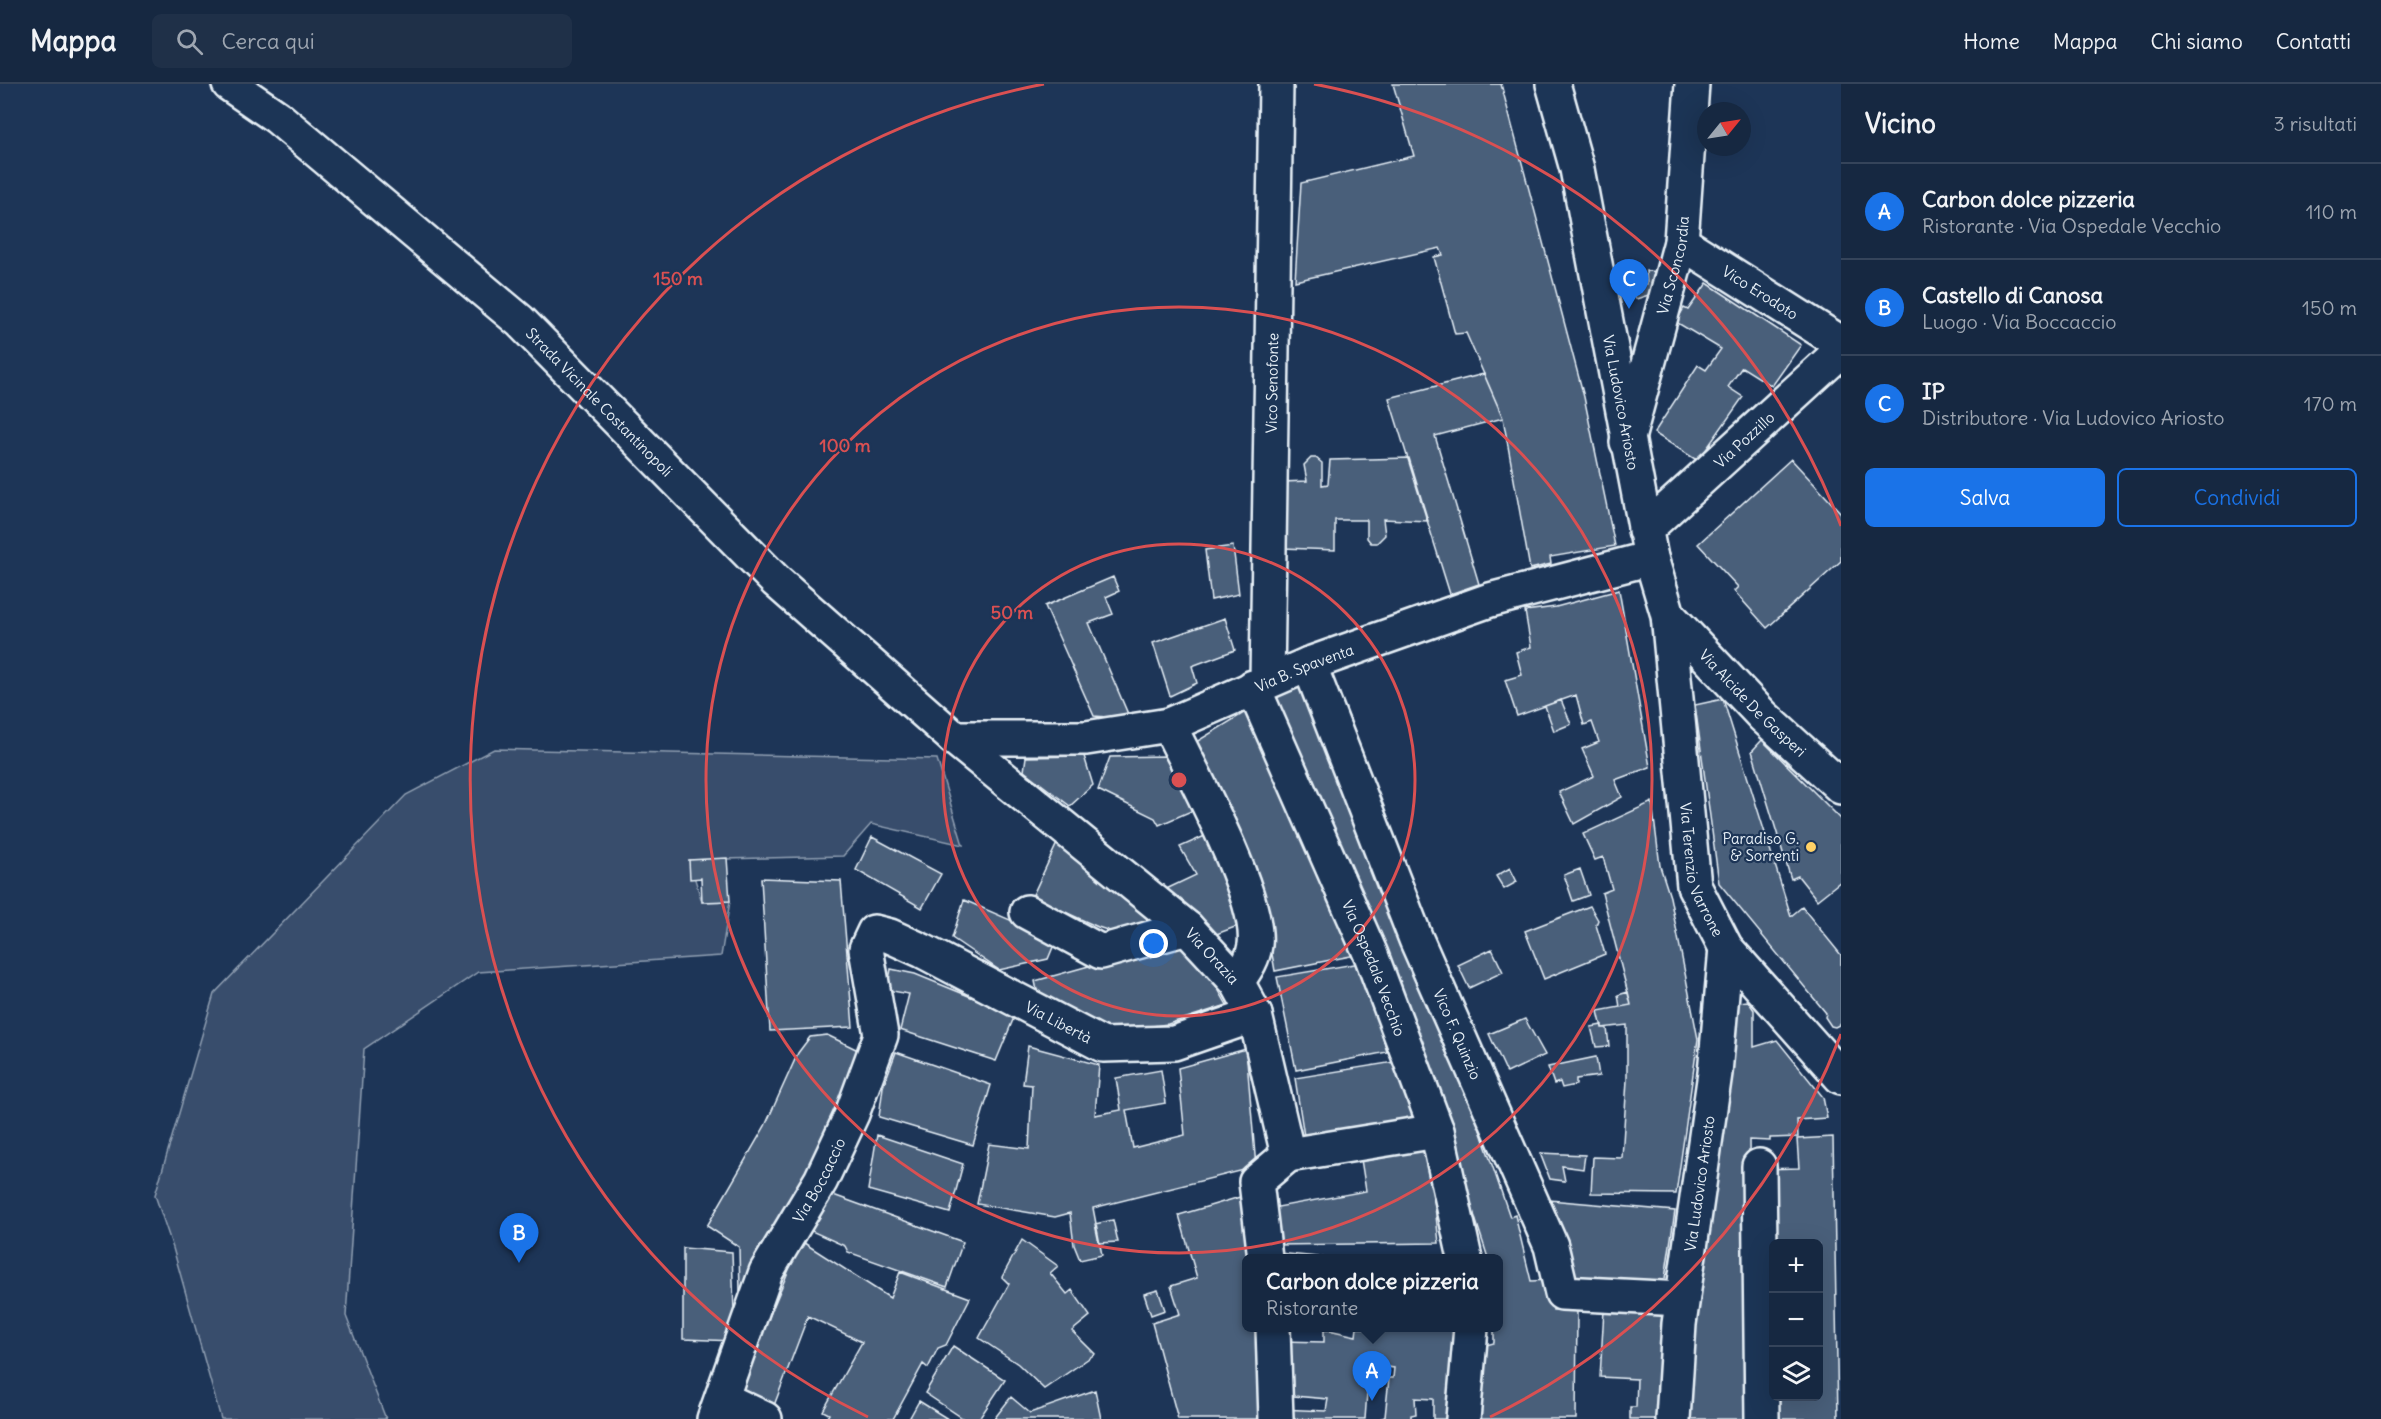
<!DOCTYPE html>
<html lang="it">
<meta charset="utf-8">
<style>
body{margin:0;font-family:Delius,sans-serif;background:#1f3048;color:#f1f3f6}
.controls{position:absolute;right:18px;bottom:18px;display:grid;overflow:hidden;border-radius:9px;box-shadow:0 6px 24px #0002}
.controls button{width:54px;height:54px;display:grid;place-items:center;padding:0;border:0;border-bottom:2px solid #35445a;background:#162841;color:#f1f3f6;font:30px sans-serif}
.compass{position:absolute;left:1697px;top:18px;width:54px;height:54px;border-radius:50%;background:#162841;box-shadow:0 6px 24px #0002;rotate:60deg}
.you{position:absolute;left:1154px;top:860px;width:21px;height:21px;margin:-15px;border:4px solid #fff;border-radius:50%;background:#1a73e8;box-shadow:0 0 0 9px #1a73e833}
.badge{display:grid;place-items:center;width:39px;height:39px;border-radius:50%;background:#1a73e8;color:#fff;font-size:20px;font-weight:700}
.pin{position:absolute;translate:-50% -50px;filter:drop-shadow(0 2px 3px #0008)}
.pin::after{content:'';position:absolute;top:32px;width:21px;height:18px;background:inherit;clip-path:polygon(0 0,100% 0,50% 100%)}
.popup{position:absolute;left:1242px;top:1170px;width:261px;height:78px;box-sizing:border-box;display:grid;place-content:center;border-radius:9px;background:#162841;filter:drop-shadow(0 2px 4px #0005);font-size:20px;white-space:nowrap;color:#9ea6b1}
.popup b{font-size:22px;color:#f1f3f6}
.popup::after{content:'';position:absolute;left:50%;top:100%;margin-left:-12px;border:12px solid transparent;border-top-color:#162841}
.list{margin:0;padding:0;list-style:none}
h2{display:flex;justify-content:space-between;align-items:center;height:78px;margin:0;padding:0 24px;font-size:26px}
h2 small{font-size:20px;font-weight:400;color:#9ea6b1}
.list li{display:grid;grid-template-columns:39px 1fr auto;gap:18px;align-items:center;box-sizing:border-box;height:96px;padding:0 24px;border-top:2px solid #35445a}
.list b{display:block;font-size:22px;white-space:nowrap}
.list p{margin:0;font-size:20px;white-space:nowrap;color:#9ea6b1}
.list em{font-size:20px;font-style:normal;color:#9ea6b1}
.actions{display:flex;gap:12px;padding:18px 24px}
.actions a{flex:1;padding:14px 0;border:2px solid #1a73e8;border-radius:9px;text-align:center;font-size:21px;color:#1a73e8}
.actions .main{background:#1a73e8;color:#fff}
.icon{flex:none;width:33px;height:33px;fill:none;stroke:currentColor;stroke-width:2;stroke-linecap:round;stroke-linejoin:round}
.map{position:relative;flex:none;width:1841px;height:1335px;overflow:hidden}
header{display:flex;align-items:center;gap:36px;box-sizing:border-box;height:84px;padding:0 30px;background:#162841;border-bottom:2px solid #35445a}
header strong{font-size:28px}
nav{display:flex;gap:33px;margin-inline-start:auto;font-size:21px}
.search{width:420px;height:54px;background:#1f3048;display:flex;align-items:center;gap:15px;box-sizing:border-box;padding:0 21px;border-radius:9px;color:#9ea6b1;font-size:22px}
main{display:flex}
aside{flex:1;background:#162841}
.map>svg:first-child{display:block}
.green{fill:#374d6c;stroke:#909fb2;stroke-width:1.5}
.building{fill:#495e7a;stroke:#e8f1f8;stroke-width:1.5;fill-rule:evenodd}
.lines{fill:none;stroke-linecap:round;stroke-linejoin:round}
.minor-casing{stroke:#e8f1f8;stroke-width:38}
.tertiary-casing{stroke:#e8f1f8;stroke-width:38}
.minor{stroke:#1d3557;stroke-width:33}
.tertiary{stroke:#1d3557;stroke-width:33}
.ring{fill:none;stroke:#da5052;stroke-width:3}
.poi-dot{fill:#ffd166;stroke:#1d3557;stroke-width:2}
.labels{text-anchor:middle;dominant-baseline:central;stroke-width:4.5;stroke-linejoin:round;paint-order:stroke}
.street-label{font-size:15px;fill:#e8f1f8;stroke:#1d3557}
.poi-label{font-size:15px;fill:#e8f1f8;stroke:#1d3557;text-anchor:end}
.centre{fill:#da5052;stroke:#1d3557;stroke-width:3}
.ring-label{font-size:18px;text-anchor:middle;font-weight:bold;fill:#da5052;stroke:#1d3557;stroke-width:4.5;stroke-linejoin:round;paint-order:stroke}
</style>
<header>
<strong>Mappa</strong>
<div class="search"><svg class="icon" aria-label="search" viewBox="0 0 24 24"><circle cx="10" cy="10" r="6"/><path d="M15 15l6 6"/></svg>Cerca qui</div>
<nav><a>Home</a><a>Mappa</a><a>Chi siamo</a><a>Contatti</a></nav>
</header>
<main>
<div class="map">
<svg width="1841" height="1335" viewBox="0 0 1841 1335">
<rect width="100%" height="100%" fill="#1d3557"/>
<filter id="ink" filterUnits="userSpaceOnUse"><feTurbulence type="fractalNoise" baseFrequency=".0167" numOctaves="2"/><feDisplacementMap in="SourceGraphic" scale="12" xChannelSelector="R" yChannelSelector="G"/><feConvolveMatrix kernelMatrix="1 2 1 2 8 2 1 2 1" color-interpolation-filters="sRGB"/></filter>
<g filter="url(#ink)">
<path class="green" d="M494 665 937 675 963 761 871 740 843 772 689 776 702 818 730 817 721 872 478 888 364 965 346 1232 386 1335H221L173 1164 155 1111 214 910 406 711Z"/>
<path class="building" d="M1393 0H1501L1584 313 1615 462 1550 473 1551 480 1530 485 1503 334 1466 249 1455 250 1434 173 1443 171 1440 164 1295 197 1301 99 1414 72Z
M1646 187 1664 188 1655 209 1636 215 1630 206 1640 199 1647 200Z
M1707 199 1801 261 1772 302 1742 283 1728 303 1743 313 1698 377 1654 349 1698 281 1706 286 1721 265 1676 238 1684 224 1688 226Z
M1484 290 1503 334 1435 352 1479 500 1450 510 1389 314Z
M1311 374H1316L1322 379V401L1328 400 1330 376 1409 374 1428 437 1383 435 1385 451 1377 459H1371L1367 454V436H1335V466L1283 464 1282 398 1307 397 1304 381Z
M1791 375 1841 429V477L1767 544 1734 507 1738 503 1698 460Z
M1233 462 1239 510 1211 516 1205 466Z
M1113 493 1119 507 1106 513 1113 530 1089 539 1128 630 1120 634 1094 632 1045 522Z
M1619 506 1650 683 1615 696 1622 713 1574 740 1559 708 1594 692 1582 665 1599 658 1592 638 1584 641 1576 611 1517 632 1505 596 1522 591 1516 568 1531 563 1525 527 1556 523Z
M1225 534 1235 566 1192 582 1197 599 1170 612 1153 559Z
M1301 594 1458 982 1510 1133 1515 1131 1531 1197 1549 1196 1553 1226H1577L1576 1335H1476L1486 1261 1494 1259V1244H1498V1174H1488L1429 991 1271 613Z
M1723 615 1791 832 1802 823 1841 871V940L1835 943 1831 942 1825 933 1826 929 1719 799 1695 621Z
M1561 616 1571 640 1554 647 1545 622Z
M1252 624 1356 871 1275 887 1263 820 1196 658Z
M1762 656 1841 735V797L1817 816 1798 792 1791 795 1752 667Z
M1084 672 1093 701 1070 722 1024 687 1026 673Z
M1167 672 1196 725 1159 741 1155 734 1098 706 1110 673Z
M1652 718 1660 782 1670 813 1698 955 1676 1110 1591 1109 1593 1073 1622 1074 1627 996V941L1602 944 1598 927 1631 921 1602 809 1612 805 1603 773 1595 776 1583 750Z
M1207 751 1243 840 1214 851 1160 808 1196 791 1180 763Z
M872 753 941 790 922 824 856 786Z
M1060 753 1160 834 1125 852 1098 843 1032 813Z
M727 774 730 817 702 818 701 794 690 795 689 776Z
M1510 784 1517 798 1504 805 1496 792Z
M1580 785 1589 811 1573 817 1564 791Z
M761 794 841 797 853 943 770 947Z
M964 816 1056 856 1048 875 999 886 952 854Z
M1590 822 1598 836 1596 841 1605 870 1544 895 1525 847Z
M1189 854 1227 921 1168 940 1104 948 1040 921 1035 897Z
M1492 865 1503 888 1469 904 1458 881Z
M1360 879 1387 968 1296 986 1277 893Z
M891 885 915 890 1015 931 996 977 900 946 909 910 887 906Z
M1628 908 1631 921 1620 923 1618 911Z
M1748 917 1754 926V963L1777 956 1823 1013 1827 1034 1797 1036 1798 1053 1770 1054V1057L1749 1056 1752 1335H1678L1730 919Z
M1525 935 1545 971 1507 989 1489 950Z
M1602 941V944H1607L1609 962 1596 963 1591 943Z
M827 951 860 967 822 1074 746 1209 740 1208 739 1163 707 1142 765 1042 798 969 810 953Z
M1028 962 1099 981 1095 1031 1121 1026 1116 994 1161 986 1166 1019 1126 1026 1133 1064 1185 1051 1178 984 1246 965 1256 1083 1093 1124 1102 1171 1080 1176 1074 1161 1070 1129 1055 1133 977 1120 989 1060 1029 1065 1032 1001 1023 1000Z
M896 968 991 1001 973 1061 879 1033 883 1003Z
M1596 973 1599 992 1576 995V1001L1562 1004 1560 998 1554 1000 1548 983Z
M1400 977 1418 1037 1304 1052 1295 994Z
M877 1051 963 1080 950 1129 868 1106Z
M1833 1053 1838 1335H1770L1765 1085 1799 1084 1797 1055ZM1774 1160H1818V1312H1774Z
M1428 1059 1439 1159 1275 1161 1272 1124 1366 1107 1360 1069Z
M1540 1069 1585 1071 1583 1085 1562 1082 1565 1097 1550 1095Z
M825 1108 963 1158 947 1203 848 1168 845 1162 807 1145Z
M1240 1113 1252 1174H1246V1244H1266V1335H1178L1152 1239 1180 1230 1171 1202 1197 1194 1179 1131Z
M1549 1116 1675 1127 1663 1208 1567 1202 1564 1159Z
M1113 1136 1118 1158 1099 1159 1095 1140Z
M1022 1156 1058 1182 1050 1189 1067 1210 1072 1206 1090 1232 1072 1247 1095 1270 1044 1305 1018 1280 979 1254 1009 1200 1002 1193Z
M801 1157 890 1214 900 1188 970 1214 946 1261 938 1264 928 1284 923 1280 893 1335H826L829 1330 823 1327 862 1258 808 1232 770 1332 735 1314Z
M683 1164 732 1168 735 1257 683 1255Z
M1279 1169 1327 1174H1278Z
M1158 1206 1165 1226 1151 1231 1144 1210Z
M1604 1226H1665L1659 1335H1630V1323H1636L1637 1295 1600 1293Z
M1357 1244H1461L1456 1335H1433V1315L1415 1314 1416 1330 1411 1331V1335H1379L1385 1333 1389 1294H1393L1394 1284 1380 1282 1378 1297 1368 1295 1365 1335H1282L1280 1325 1326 1327 1328 1315 1282 1311 1281 1257 1324 1258V1245L1356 1252Z
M953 1262 1005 1296 979 1335H964L925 1309Z
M1095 1306 1101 1335H994L1011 1313 1030 1329Z
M919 1317 948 1335H909Z"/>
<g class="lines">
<defs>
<g id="minor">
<path id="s1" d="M229 0 277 33 520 237 776 497 954 654 1187 844 1237 898 1255 931 1288 1071 1256 1098 1265 1174"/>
<path id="s2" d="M1681 158 1841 259"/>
<path id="s3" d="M1627 358 1681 158 1692 0"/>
<path id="s4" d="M1645 446 1841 267"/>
<path id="s5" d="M1668 531 1694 802 1726 864 1841 993"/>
<path id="s6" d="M1309 580 1416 855 1551 1162 1562 1209 1682 1215"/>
<path id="s7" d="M1267 597 1276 0"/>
<path id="s8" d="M1253 603 1371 871 1437 1047 1465 1174"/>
<path d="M1169 641C1192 689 1261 812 1255 861 1253 876 1245 886 1237 898"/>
<path id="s9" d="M954 654H1086L1169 641 1309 580 1490 516 1651 474"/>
<path d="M1027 828 1101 868 1187 844"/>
<path d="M1288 1071 1437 1047"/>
<path d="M1759 1082 1762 1335"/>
<path d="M1273 1244 1276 1335"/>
<path d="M723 1315 765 1335"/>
<path id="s10" d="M714 1335 766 1188 821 1096 852 1030 881 951 866 865 874 848 890 852 923 867 1103 961 1174 959 1255 931"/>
<path d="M1463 1335 1471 1244"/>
<path id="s11" d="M1673 1335 1679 1240 1715 989 1726 864"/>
</g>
<g id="tertiary">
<path id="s12" d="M1553 0 1577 85 1651 474 1668 531 1763 632 1841 703"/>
</g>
</defs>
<use href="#minor" class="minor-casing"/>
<use href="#tertiary" class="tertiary-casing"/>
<use href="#minor" class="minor"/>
<use href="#tertiary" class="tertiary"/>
</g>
</g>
<g class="ring">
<circle cx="1179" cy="696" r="236"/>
<circle cx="1179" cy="696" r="473"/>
<path d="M1841 950A709 709 0 0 1 1490 1333M868 1333A709 709 0 0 1 1044 0M1314 0A709 709 0 0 1 1841 442"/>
</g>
<circle class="poi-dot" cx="1811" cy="763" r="6"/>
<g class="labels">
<g class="street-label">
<text stroke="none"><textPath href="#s3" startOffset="183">Via Sconcordia</textPath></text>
<text stroke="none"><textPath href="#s2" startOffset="94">Vico Erodoto</textPath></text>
<text stroke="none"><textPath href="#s7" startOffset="298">Vico Senofonte</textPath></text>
<text stroke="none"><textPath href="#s1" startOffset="489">Strada Vicinale Costantinopoli</textPath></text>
<text stroke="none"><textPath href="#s12" startOffset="326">Via Ludovico Ariosto</textPath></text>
<text stroke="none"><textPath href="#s4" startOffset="134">Via Pozzillo</textPath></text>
<text stroke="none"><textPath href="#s9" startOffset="363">Via B. Spaventa</textPath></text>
<text stroke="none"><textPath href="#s12" startOffset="666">Via Alcide De Gasperi</textPath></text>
<text stroke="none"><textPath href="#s5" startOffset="258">Via Terenzio Varrone</textPath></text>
<text stroke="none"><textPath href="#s1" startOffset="1316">Via Orazia</textPath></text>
<text stroke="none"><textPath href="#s8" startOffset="306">Via Ospedale Vecchio</textPath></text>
<text stroke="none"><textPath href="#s10" startOffset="732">Via Libertà</textPath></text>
<text stroke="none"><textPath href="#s6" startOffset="399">Vico F. Quinzio</textPath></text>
<text stroke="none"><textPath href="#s10" startOffset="262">Via Boccaccio</textPath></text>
<text stroke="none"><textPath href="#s11" startOffset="237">Via Ludovico Ariosto</textPath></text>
</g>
<g class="poi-label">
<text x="1799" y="754">Paradiso G.<tspan x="1799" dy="17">&amp; Sorrenti</tspan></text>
</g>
</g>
<circle cx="1179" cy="696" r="9" class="centre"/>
<g class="ring-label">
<text x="678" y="201">150 m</text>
<text x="845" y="368">100 m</text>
<text x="1012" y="535">50 m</text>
</g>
</svg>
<div class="controls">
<button>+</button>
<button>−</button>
<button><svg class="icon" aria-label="layers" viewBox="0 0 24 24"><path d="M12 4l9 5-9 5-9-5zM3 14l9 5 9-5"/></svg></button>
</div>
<svg class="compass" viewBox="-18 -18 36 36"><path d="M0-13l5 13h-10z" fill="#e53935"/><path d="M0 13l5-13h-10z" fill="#9ea6b1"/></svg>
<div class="you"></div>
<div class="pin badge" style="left:1372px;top:1317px">A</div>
<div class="popup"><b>Carbon dolce pizzeria</b>Ristorante</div>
<div class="pin badge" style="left:519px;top:1179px">B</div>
<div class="pin badge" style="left:1629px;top:225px">C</div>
</div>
<aside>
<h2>Vicino<small>3 risultati</small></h2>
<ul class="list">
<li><span class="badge">A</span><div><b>Carbon dolce pizzeria</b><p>Ristorante · Via Ospedale Vecchio</p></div><em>110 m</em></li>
<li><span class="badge">B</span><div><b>Castello di Canosa</b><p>Luogo · Via Boccaccio</p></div><em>150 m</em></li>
<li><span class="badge">C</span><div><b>IP</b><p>Distributore · Via Ludovico Ariosto</p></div><em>170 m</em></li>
</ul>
<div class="actions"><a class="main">Salva</a><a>Condividi</a></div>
</aside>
</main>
